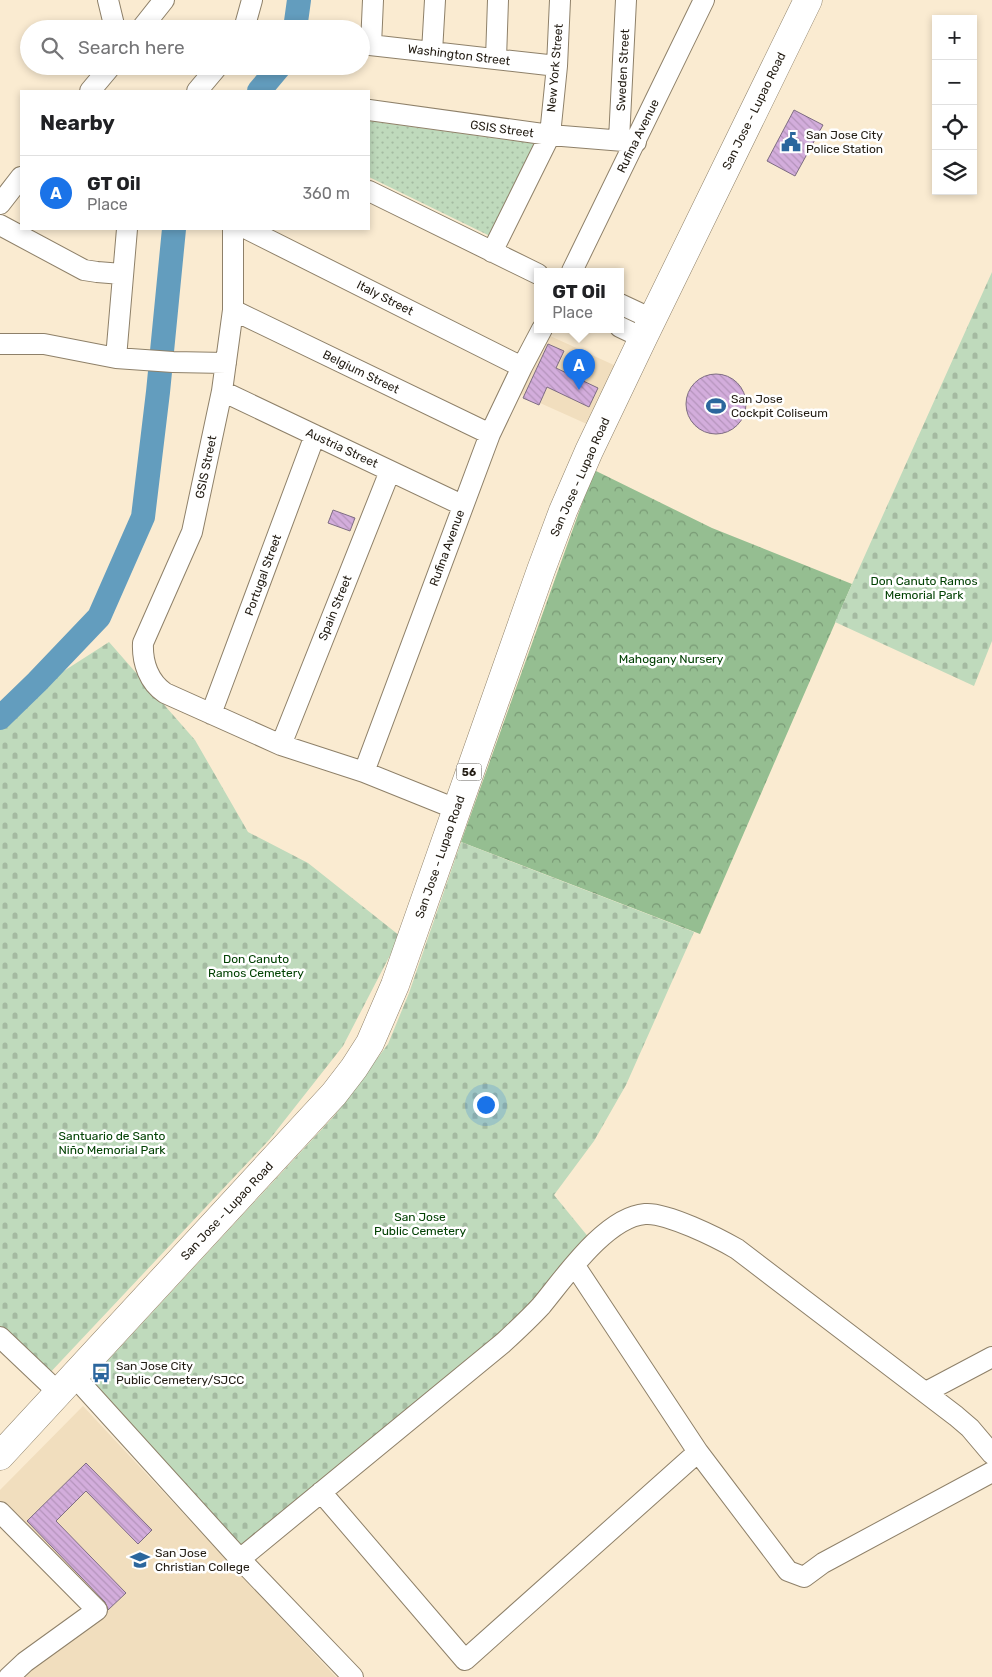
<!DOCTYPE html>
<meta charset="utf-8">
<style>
body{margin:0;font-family:Rubik,sans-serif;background:#f6f6f6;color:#202124}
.controls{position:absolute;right:15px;top:15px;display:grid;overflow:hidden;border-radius:0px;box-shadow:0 2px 8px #0003}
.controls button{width:45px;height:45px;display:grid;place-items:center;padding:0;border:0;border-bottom:1px solid #e0e0e0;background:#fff;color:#202124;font:25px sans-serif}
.you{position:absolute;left:485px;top:1104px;width:18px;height:18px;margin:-12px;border:4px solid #fff;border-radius:50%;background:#1a73e8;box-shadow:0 0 0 8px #1a73e833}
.badge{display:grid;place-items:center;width:32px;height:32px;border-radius:50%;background:#1a73e8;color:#fff;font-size:16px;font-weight:700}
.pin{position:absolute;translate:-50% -41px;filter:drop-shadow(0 1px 2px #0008)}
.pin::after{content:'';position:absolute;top:26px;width:18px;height:15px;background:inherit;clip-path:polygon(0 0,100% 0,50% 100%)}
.popup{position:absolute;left:534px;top:268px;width:90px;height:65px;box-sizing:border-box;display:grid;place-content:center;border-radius:0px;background:#fff;filter:drop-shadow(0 1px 4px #0005);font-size:16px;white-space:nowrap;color:#757577}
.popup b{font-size:19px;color:#202124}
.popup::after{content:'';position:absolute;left:50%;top:100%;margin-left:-10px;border:10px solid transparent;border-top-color:#fff}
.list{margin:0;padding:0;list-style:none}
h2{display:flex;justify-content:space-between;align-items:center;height:65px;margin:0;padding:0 20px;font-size:21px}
h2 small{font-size:16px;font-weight:400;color:#757577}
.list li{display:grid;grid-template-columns:32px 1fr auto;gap:15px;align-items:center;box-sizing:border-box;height:75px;padding:0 20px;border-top:1px solid #e0e0e0}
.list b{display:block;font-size:19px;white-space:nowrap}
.list p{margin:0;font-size:16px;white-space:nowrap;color:#757577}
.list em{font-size:16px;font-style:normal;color:#757577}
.icon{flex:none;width:28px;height:28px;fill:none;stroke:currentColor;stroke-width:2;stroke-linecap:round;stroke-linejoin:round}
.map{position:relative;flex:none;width:992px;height:1677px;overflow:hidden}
.search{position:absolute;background:#fff;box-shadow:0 2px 8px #0003;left:20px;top:20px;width:350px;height:55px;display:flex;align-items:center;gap:12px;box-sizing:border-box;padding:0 18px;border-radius:28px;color:#757577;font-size:19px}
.panel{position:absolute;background:#fff;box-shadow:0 2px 8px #0003;left:20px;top:90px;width:350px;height:140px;border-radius:0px}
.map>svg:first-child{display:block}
.built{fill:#f1debe}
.forest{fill:url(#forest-crowns)}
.cemetery{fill:url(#cemetery-stones)}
.park{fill:url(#park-dots)}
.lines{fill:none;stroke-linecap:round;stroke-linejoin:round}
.river{stroke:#639dbe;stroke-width:24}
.building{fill:url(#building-back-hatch);stroke:#7e6d82}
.minor-casing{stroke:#8e8069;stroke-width:22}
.highway-casing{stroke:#8e8069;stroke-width:29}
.minor{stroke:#fff;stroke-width:20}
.highway{stroke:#fff;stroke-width:28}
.labels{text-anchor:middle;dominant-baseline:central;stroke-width:5;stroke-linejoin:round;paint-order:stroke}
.shield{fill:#fff;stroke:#64605a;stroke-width:1}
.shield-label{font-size:11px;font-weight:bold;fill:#221c13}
.street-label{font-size:12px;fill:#221c13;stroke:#fff}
.poi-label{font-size:12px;fill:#221c13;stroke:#fff;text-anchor:start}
.park-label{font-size:12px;fill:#024103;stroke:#fff}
</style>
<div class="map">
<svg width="992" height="1677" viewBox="0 0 992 1677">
<defs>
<pattern id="forest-crowns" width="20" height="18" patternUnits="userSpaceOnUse" patternTransform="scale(1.25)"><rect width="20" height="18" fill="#95be91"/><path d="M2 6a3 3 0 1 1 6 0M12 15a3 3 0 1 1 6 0" fill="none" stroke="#799a75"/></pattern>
<pattern id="cemetery-stones" width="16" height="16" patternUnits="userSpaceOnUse" patternTransform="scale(1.25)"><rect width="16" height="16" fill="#bfdabc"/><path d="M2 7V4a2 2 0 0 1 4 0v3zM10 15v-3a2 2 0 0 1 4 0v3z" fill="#a4baa1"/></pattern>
<pattern id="park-dots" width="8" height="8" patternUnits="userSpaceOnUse" patternTransform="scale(1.25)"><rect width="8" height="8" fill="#bfdabc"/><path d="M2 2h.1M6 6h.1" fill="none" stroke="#a4baa1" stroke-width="1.8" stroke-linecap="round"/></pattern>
<pattern id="building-back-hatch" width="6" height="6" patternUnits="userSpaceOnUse" patternTransform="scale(1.25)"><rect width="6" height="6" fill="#d3addc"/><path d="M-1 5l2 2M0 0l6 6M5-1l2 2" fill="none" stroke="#b594bc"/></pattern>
</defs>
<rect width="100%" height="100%" fill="#faebd1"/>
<path class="built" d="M548 335 616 366 589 425 520 394Z
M83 1406 336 1677H19L26 1669 106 1614 0 1505V1490Z"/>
<path class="forest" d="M594 470 712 528 852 584 700 934 461 842Z"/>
<path class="cemetery" d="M992 272V641L974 686 835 622Z
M109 642 195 740 248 832 308 863 400 936 343 1046 269 1140 46 1377 0 1333V712Z
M461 842 694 932 626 1085 594 1141 554 1195 590 1239 526 1313 242 1548 87 1383 335 1115 388 1044 409 993Z"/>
<path class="park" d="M369 121 538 144 494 238 369 177Z"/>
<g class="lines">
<path class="river" d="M295 29 299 0
M259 91 280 66
M0 718 37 682 99 617 143 517 158 392 174 229"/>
</g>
<path class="building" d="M794 110 823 125 795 176 767 161Z
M548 344 564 351 556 368 598 388 589 407 547 387 539 405 523 398Z
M686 404a30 30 0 1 1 60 0a30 30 0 1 1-60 0Z
M333 510 355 518 350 531 328 523Z
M86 1463 152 1530 138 1544 86 1491 56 1521 126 1593 108 1610 105 1602 27 1521Z"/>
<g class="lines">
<defs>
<path id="minor" d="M108 0 115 29
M141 29 164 0
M244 29 252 0
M361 44 557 66
M371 45 373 0
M432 52 435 0
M496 59 498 0
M90 91 111 66
M197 91 218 66
M369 110 550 135 636 142
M619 140 626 0
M369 191 538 274
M0 204 21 177
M0 225 84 270 97 272 122 274
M233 229V310L222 391 192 532 143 643C142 663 149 682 165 693L281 745 364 772 456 809
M247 229 522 367
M492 252 550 135 557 66 560 0
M572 271 704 0
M620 304 652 319
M233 310 490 434
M620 327 643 338
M0 344H44L116 358 173 362 226 363
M116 358 127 229
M222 391 462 505
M211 714 315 435
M281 745 390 471
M364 772 490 434 522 367 542 329
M0 1337 59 1393
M74 1376 240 1559 353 1677
M926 1392 992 1357
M698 1452 788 1571 804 1577 823 1563 992 1472
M321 1492 465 1660 698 1452 575 1266
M0 1512 97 1610 25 1662 9 1677
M240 1559 503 1343C516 1331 529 1319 541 1306 565 1277 606 1217 645 1214 666 1212 718 1238 737 1249L956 1416 970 1428 992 1454"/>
<path id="highway" d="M0 1456 334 1094 354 1068 370 1043 395 985 541 570 563 511 589 451 643 338 808 0"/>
</defs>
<use href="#minor" class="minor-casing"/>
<use href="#highway" class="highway-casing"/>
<use href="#minor" class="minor"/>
<use href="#highway" class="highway"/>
</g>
<defs>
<symbol id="civic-bare" viewBox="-9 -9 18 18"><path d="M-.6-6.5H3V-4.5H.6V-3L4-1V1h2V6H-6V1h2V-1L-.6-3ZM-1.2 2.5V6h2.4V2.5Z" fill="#2b669d" stroke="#fff" stroke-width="2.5" paint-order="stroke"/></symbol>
<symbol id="stadium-bare" viewBox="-9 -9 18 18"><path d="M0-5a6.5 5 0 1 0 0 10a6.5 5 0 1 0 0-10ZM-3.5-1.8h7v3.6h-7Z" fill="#2b669d" stroke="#fff" stroke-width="2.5" paint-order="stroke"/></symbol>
<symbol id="bus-bare" viewBox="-9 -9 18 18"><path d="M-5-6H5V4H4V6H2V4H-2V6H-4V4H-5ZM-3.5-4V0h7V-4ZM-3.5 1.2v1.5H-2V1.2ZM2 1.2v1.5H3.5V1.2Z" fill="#2b669d" stroke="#fff" stroke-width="2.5" paint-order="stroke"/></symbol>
<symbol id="university-bare" viewBox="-9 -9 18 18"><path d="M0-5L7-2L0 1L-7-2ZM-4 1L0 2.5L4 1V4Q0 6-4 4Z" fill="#2b669d" stroke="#fff" stroke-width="2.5" paint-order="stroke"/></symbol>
</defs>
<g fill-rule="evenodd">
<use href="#civic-bare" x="777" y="128" width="28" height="28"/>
<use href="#stadium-bare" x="702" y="392" width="28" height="28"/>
<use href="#bus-bare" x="87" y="1359" width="28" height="28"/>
<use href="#university-bare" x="126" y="1546" width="28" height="28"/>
</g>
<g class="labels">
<rect class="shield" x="456.5" y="763.5" width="25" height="17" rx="4"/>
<g class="shield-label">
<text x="469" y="772">56</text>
</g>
<g class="street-label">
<text transform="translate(459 55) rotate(7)">Washington Street</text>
<text transform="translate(555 68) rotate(-85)">New York Street</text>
<text transform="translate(623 70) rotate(-87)">Sweden Street</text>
<text transform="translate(754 111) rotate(-64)">San Jose - Lupao Road</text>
<text transform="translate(502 129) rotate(8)">GSIS Street</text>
<text transform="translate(638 136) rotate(-64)">Rufina Avenue</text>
<text transform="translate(385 298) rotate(27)">Italy Street</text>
<text transform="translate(361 372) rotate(26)">Belgium Street</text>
<text transform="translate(342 448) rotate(25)">Austria Street</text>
<text transform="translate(206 467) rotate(-78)">GSIS Street</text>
<text transform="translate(580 477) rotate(-66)">San Jose - Lupao Road</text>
<text transform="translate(447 548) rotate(-70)">Rufina Avenue</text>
<text transform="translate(263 575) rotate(-70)">Portugal Street</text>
<text transform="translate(335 608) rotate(-68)">Spain Street</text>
<text transform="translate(440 857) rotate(-71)">San Jose - Lupao Road</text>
<text transform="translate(227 1211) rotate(-47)">San Jose - Lupao Road</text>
</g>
<g class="poi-label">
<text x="806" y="135">San Jose City<tspan x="806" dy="14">Police Station</tspan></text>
<text x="731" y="399">San Jose<tspan x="731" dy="14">Cockpit Coliseum</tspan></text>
<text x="116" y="1366">San Jose City<tspan x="116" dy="14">Public Cemetery/SJCC</tspan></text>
<text x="155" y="1553">San Jose<tspan x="155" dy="14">Christian College</tspan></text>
</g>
<g class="park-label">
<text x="924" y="581">Don Canuto Ramos<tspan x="924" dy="14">Memorial Park</tspan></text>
<text x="671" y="659">Mahogany Nursery</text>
<text x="256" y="959">Don Canuto<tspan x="256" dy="14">Ramos Cemetery</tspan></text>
<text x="112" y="1136">Santuario de Santo<tspan x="112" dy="14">Niño Memorial Park</tspan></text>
<text x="420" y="1217">San Jose<tspan x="420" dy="14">Public Cemetery</tspan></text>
</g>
</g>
</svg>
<div class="controls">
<button>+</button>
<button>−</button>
<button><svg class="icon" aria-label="locate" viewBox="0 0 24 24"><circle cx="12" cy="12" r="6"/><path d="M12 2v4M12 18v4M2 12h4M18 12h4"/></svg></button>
<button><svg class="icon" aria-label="layers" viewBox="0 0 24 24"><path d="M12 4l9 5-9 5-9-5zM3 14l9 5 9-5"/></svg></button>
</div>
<div class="you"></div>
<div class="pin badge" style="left:579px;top:390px">A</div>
<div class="popup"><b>GT Oil</b>Place</div>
<div class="search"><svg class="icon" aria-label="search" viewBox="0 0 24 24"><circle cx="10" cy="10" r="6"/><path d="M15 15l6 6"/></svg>Search here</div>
<section class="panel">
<h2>Nearby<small></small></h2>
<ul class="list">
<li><span class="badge">A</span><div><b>GT Oil</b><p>Place</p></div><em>360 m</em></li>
</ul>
</section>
</div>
